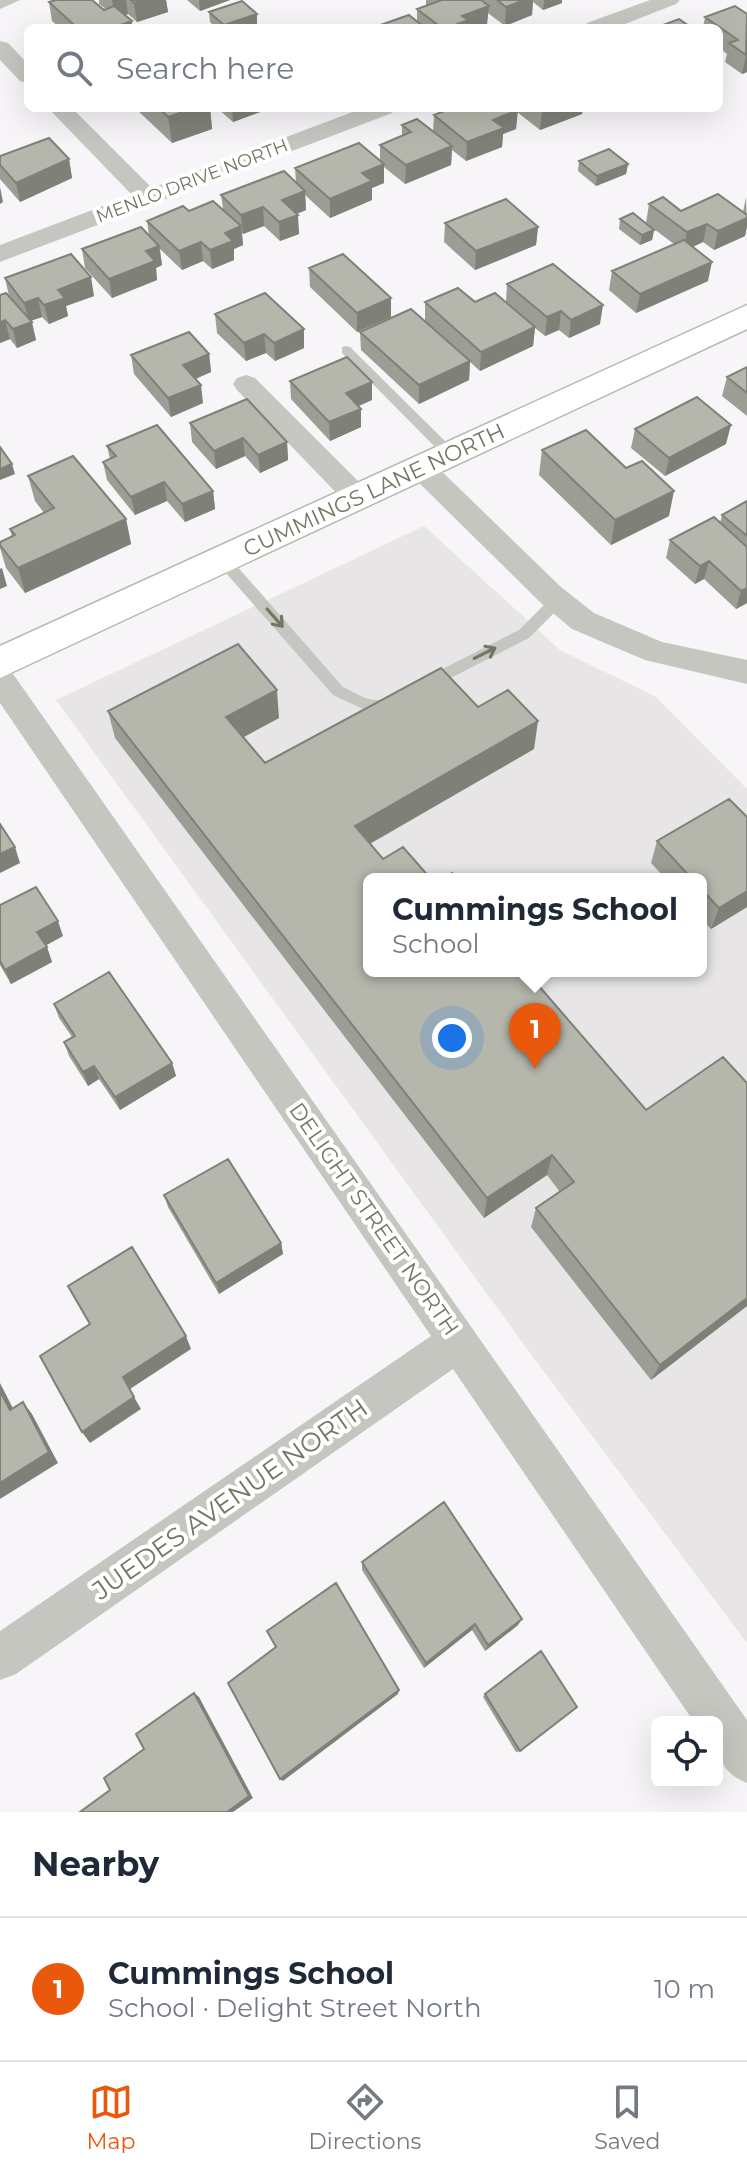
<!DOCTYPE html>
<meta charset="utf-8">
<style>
body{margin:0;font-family:Montserrat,sans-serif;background:#f6f6f7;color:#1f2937}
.controls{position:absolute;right:24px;bottom:24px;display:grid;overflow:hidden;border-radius:12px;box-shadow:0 8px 32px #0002}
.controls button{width:72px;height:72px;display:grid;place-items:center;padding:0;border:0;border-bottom:2px solid #e0e1e3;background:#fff;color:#1f2937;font:40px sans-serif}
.you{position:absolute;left:452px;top:1038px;width:28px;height:28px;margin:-20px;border:6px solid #fff;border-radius:50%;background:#1a73e8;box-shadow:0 0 0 12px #1a73e833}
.badge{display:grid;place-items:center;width:52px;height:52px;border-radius:50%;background:#ea580c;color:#fff;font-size:26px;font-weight:700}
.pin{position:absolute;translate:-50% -66px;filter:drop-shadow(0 2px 4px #0008)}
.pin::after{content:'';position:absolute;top:42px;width:28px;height:24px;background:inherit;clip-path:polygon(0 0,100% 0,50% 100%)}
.popup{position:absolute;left:363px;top:873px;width:344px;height:104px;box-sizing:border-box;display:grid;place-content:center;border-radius:12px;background:#fff;filter:drop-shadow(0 2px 6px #0005);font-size:26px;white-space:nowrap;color:#747a83}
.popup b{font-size:30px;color:#1f2937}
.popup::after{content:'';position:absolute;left:50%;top:100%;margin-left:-16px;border:16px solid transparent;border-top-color:#fff}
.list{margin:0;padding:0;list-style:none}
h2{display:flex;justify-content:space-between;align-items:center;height:104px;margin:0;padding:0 32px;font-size:34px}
h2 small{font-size:26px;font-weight:400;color:#747a83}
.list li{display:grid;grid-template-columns:52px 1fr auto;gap:24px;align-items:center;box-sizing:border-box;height:144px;padding:0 32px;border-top:2px solid #e0e1e3}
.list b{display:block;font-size:30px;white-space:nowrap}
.list p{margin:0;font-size:26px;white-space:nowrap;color:#747a83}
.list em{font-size:26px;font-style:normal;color:#747a83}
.icon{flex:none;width:44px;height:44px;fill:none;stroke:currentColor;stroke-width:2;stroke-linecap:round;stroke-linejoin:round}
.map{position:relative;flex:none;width:747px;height:1812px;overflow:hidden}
.search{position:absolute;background:#fff;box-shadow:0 8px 32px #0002;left:24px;right:24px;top:24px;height:88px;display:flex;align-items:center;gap:20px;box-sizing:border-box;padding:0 28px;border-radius:12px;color:#747a83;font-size:30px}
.sheet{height:248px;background:#fff}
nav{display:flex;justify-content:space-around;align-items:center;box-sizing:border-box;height:112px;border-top:2px solid #e0e1e3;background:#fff;font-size:22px;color:#747a83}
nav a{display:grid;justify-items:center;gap:4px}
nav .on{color:#ea580c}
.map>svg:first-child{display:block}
.built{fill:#e7e5e5;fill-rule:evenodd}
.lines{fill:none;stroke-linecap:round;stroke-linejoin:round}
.secondary-casing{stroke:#b7b9af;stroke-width:3}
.lane{fill:#c4c6bf;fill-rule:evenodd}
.street{fill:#c4c6bf;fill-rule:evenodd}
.secondary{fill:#fff;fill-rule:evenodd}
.wall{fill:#9c9d94}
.shaded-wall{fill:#7f8078}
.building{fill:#b5b7ac;stroke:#7f8078;stroke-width:2}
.oneway{stroke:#727761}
.labels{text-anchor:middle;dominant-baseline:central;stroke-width:8;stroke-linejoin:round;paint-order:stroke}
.far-street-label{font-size:18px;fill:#727761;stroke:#fff}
.street-label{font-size:22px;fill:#727761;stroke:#fff}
.near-street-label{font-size:26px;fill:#727761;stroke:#fff}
</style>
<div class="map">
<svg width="747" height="1812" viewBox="0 0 747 1812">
<rect width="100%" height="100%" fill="#f7f5f7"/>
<path class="built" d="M424 526 560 650 656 697 747 789V1643L527 1349 56 700ZM369 879H701V971H369Z"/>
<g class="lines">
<defs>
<path id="secondary" d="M747 305V329L0 678V646Z"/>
</defs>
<use href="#secondary" class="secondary-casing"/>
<path class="lane" d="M346 346 350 347 456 452V458H446L342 353V347Z
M223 555 228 556 343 687C354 692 365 700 377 700 385 700 390 696 398 697L400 701 398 705 381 712 365 710 333 695 218 564 216 560Z
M558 595 563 596 565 600 563 604 529 638 433 687H423L421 683 423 679 519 630 553 596Z"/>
<path class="street" d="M0 0H20L0 9Z
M650 0H680L676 4 615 28H584L587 23Z
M0 41 8 43 28 64V83L20 81 0 60Z
M48 108H72L152 188 363 108H395L392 113 0 262V245L132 195Z
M246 375 255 378 368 491 372 498 368 505 358 508 348 505 237 390 233 384 237 378Z
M421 458 431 461 561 587 594 613 662 642 747 660V684L645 660 572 629 541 603 411 475 407 468 411 461Z
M0 667 11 671 747 1720V1783C717 1771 717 1751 717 1722H694L453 1369 16 1674 0 1680V1631L431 1336 0 703Z"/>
<use href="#secondary" class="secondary"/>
</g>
<path class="wall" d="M99 0H166L168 12 137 22 128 14 125 15 132 21V28H60L52 21 49 2 106 9 99 4Z
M187 0H230L200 11Z
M426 0H562V3L543 10 533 2 532 15 505 26 488 13 487 24 478 28H372L417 22V9L426 6Z
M209 12 257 24 246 28H216L210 22Z
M747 14V72L742 74 725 62 727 54 719 48V28H703L705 17Z
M135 108H210L212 129 172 143Z
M217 108H271L233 122Z
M515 108H583L582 114 540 130 517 112 516 129 503 134 502 147 466 161 452 150 451 165 405 184 384 167V183L372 188V200L330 218 305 195 306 210 297 214 299 234 280 241 264 226 243 234 242 233 243 245 234 249V260L212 269 203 261 182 270 160 249 162 265 156 268 157 280 112 298 85 268 82 249 149 235 147 221 189 211 223 209 221 195 296 182 295 168 380 161V145L402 136V125L433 131 434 115Z
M0 156 69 159 72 178 20 202 0 179Z
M579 161 628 164 626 174 596 186 578 171Z
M746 197 747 226 745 236 714 250 703 242 693 247 708 281 636 313 609 290 612 271 674 244 646 223 649 204 681 211 743 212Z
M620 219 654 230 652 240 640 245 619 229Z
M445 223 538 227 536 245 475 270 444 242Z
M309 268 391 298V317L357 332 310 287Z
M5 278 94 296 66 306 68 316 49 324 42 317 31 321 36 340 17 348 10 339 0 343V295L9 296Z
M507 284 600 324 569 338 559 330 545 336 535 328 533 346 480 371 470 362 469 380 419 404 361 350 360 332 425 321V302H506Z
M215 314 304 329V348L275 361 266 353 246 361 217 333Z
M209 354 211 372 196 379 203 403 171 417 134 374 131 355Z
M747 367V416L722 396 727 377Z
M290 381 372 400 359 406 361 409V427L330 441 291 399Z
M190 423 287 442 288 460 260 473 245 456 216 469 192 442Z
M635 429 726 444 665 476 631 448Z
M107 446 213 491 215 509 185 522 167 501 135 515 107 480 103 462 110 459Z
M542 450 669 516 611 545 539 475Z
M28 476 126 519 131 544 25 593 6 568 0 548V542L12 537 10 529 44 513 35 501Z
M747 501V603L736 609 704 579 695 584 666 558 670 540 720 523 722 515Z
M478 707 534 749 370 844 383 859 431 879 529 974 747 1306 651 1380 531 1227 536 1208 560 1192 547 1175 484 1218 115 738 108 711 279 718 244 737 265 763Z
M747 817V907L711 929 701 918V879H666L651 863 657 841Z
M0 905 63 936 46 945 52 962 11 984 0 965Z
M54 1004 172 1063 176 1076 120 1110 99 1079 88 1086 69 1056 64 1042 72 1037 59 1018Z
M164 1195 281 1243 283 1254 219 1294 168 1207Z
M362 1562 518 1625 485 1651 472 1630 424 1668 362 1570Z
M485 1694 520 1751 516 1752 483 1697Z"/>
<path class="shaded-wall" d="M112 0H126L128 14 115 18Z
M144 0H166L168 12 137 22 134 3Z
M199 0H230L200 11Z
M517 0H533L532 15 505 26 506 7Z
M544 0H562V3L543 10Z
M489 6 487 24 478 28H447L462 16Z
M257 14V24L246 28H224V25Z
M132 21V28H112Z
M746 55H747V72L742 74Z
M194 108H210L212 129 172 143 168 117Z
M232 108H271L233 122Z
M551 108H583L582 114 540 130 542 111Z
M518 110 516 129 503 134 502 147 466 161 467 142 493 120Z
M452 146 451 165 405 184 406 165Z
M69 159 72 178 20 202 16 183Z
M384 164V183L372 188V200L330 218V199L362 173Z
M628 164 626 174 596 186 597 176Z
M0 187 3 202 0 204Z
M305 191 306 210 283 219 282 200Z
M263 207 264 226 243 234 241 215Z
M298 215 299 234 280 241 279 222Z
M747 218V226L745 236 714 250 718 231Z
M707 224 703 242 683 251 687 232Z
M241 226 243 245 234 249V260L212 269 210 250 225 233Z
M538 227 536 245 475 270 476 251Z
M654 230 652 240 640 245 642 235Z
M201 242 203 261 182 270 179 251Z
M159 246 162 265 156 268 157 280 112 298 109 279 146 251Z
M712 262 708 281 636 313 640 294Z
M91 277 94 296 66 306 68 316 49 324 44 305 58 290Z
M38 298 42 317 29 321 24 303Z
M391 298V317L357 332V313Z
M603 305 600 324 569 338 571 320Z
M561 311 559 330 545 336 547 317Z
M5 320 10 339 0 343V323Z
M32 322 36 340 17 348 13 329Z
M535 327 533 346 480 371 481 352Z
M304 329V348L275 361 274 343Z
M264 334 266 353 246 361 244 343Z
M209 354 211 372 185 383 183 365Z
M470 361 469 380 419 404V385Z
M372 382V400L346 411V393Z
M201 385 203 403 171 417 168 398Z
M361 409V427L330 441 329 422Z
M731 425 726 444 665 476 669 458Z
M243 438 245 456 216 469 214 451Z
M287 442 288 460 260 473 258 455Z
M12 464 15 474 0 480V469Z
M164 482 167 501 135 515 131 497Z
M213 491 215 509 185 522 182 504Z
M674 491 669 516 611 545 615 520Z
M126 519 131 544 25 593 18 568Z
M709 561 704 579 695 584 700 566Z
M2 568 7 586 0 589V569Z
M747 588V603L736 609 741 591Z
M277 690 279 718 230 744 226 717Z
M538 721 534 749 355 852V826Z
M15 847 20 863 0 873V854Z
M747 891V907L711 929 719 908Z
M58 921 63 936 43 947 37 932Z
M47 947 52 962 11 984 5 970Z
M172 1063 176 1076 120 1110 115 1097Z
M94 1066 99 1079 88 1086 83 1072Z
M552 1155 547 1175 484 1218 487 1198Z
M281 1243 283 1254 219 1294 216 1283Z
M747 1298V1306L651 1380 660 1365Z
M186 1336 191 1349 130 1389 123 1377Z
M0 1383 20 1422 10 1410 0 1391Z
M134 1397 141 1409 90 1443 82 1432Z
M23 1402 32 1414 58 1463 0 1499V1483Z
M522 1619 518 1625 485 1651 488 1645Z
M475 1624 472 1630 424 1668 426 1663Z
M399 1690 398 1694 283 1781 280 1779Z
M194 1693 199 1697 253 1798 233 1812H227Z"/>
<path class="building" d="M56 0H92L104 10 114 6 132 21 112 28H65L63 27 73 24 49 2Z
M131 0H144L134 3Z
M437 0H481L489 6 462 16 468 20 447 28H442L417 9 439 1Z
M497 0H524L506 7Z
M242 1 257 14 224 25 209 12Z
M735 6 747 14 746 55 729 43 738 40 705 17Z
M409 15 425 28H372Z
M679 19 692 28H655Z
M159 108H194L168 117Z
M452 108H515L518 110 493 120 504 128 467 142 434 115Z
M538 108H551L542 111Z
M417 119 452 146 406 165 380 145 411 132 402 125Z
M49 138 69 159 16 183 0 165V156Z
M359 143 384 164 362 173 372 181 330 199 295 168Z
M609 149 628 164 597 176 579 161Z
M284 171 305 191 282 200 298 215 279 222 263 207 241 215 221 195Z
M718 194 747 215V218L718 231 707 224 687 232 649 204 663 197 681 211Z
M506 199 538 227 476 251 445 223Z
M213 201 241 226 225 233 233 241 210 250 201 242 179 251 147 221 183 206 189 211Z
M633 213 654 230 642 235 620 219Z
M141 227 159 246 146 251 155 261 109 279 82 249Z
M684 240 712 262 640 294 612 271Z
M71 254 91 277 58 290 65 298 44 305 38 298 24 303 5 278Z
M343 254 391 298 357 313 309 268Z
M553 264 603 305 571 320 561 311 547 317 507 284Z
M458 288 475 302 495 293 535 327 481 352 425 302Z
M6 293 32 322 13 329 5 320 0 323V295Z
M265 293 304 329 274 343 264 334 244 343 215 314Z
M411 309 470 361 419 385 360 332Z
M189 332 209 354 183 365 201 385 168 398 131 355Z
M347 357 372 382 346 393 361 409 329 422 290 381Z
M747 367V393L727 377Z
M697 397 731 425 669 458 635 429Z
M247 399 287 442 258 455 243 438 214 451 190 423Z
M157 425 213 491 182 504 164 482 131 497 103 462 116 456 107 446Z
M586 430 626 468 642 461 674 491 615 520 542 450Z
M0 447 12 464 0 469Z
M73 456 126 519 18 568 0 545V542L15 535 10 529 54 508 28 476Z
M747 501V536L722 515Z
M714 517 747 547V588L741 591 709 561 700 566 670 540Z
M238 644 277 690 226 717 265 763 441 668 478 707 508 690 538 721 355 826 383 859 403 847 431 879H369V971H526L646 1110 723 1057 747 1083V1298L660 1365 536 1208 574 1182 552 1155 487 1198 108 711Z
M729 799 747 817V891L719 908 701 889V879H692L657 841Z
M0 824 15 847 0 854Z
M452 873 457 879H442Z
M36 887 58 921 37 932 47 947 5 970 0 961V905Z
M109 972 172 1063 115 1097 94 1066 83 1072 64 1042 75 1036 54 1004Z
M228 1159 281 1243 216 1283 164 1195Z
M132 1247 186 1336 123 1377 134 1397 82 1432 40 1356 90 1324 68 1286Z
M0 1391 10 1410 23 1402 49 1452 0 1483Z
M444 1502 522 1619 488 1645 475 1624 426 1663 362 1562Z
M336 1583 399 1690 280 1779 228 1683 276 1647 267 1631Z
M541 1651 577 1707 520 1751 485 1694Z
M194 1693 249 1796 227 1812H80L110 1790 104 1778 144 1749 136 1734Z"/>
<defs><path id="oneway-shaft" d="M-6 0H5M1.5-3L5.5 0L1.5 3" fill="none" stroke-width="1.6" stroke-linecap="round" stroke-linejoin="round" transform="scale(2)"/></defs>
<g class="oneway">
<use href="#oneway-shaft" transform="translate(275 618) rotate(49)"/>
<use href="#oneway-shaft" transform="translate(485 653) rotate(-27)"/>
</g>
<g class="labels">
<g class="far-street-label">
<text transform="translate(192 181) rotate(-21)">MENLO DRIVE NORTH</text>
</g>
<g class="street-label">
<text transform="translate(374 490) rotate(-25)">CUMMINGS LANE NORTH</text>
<text transform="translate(374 1219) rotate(55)">DELIGHT STREET NORTH</text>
</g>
<g class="near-street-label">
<text transform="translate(230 1499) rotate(-35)">JUEDES AVENUE NORTH</text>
</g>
</g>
</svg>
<div class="controls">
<button><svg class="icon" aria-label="locate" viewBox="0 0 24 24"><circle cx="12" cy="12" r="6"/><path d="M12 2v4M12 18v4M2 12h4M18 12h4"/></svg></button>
</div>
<div class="you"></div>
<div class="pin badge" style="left:535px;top:1069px">1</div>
<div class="popup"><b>Cummings School</b>School</div>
<div class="search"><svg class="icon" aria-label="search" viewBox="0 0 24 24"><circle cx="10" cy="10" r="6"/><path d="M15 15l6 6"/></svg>Search here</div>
</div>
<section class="sheet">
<h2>Nearby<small></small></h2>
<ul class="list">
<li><span class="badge">1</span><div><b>Cummings School</b><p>School · Delight Street North</p></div><em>10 m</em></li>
</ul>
</section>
<nav>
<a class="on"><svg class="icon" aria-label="map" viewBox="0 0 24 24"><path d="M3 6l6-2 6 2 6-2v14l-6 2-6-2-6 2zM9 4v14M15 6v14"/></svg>Map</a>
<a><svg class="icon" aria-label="directions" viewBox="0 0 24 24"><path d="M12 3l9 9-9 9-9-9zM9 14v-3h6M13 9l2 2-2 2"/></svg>Directions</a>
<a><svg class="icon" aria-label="saved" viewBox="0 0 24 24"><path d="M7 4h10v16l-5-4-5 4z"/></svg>Saved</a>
</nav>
